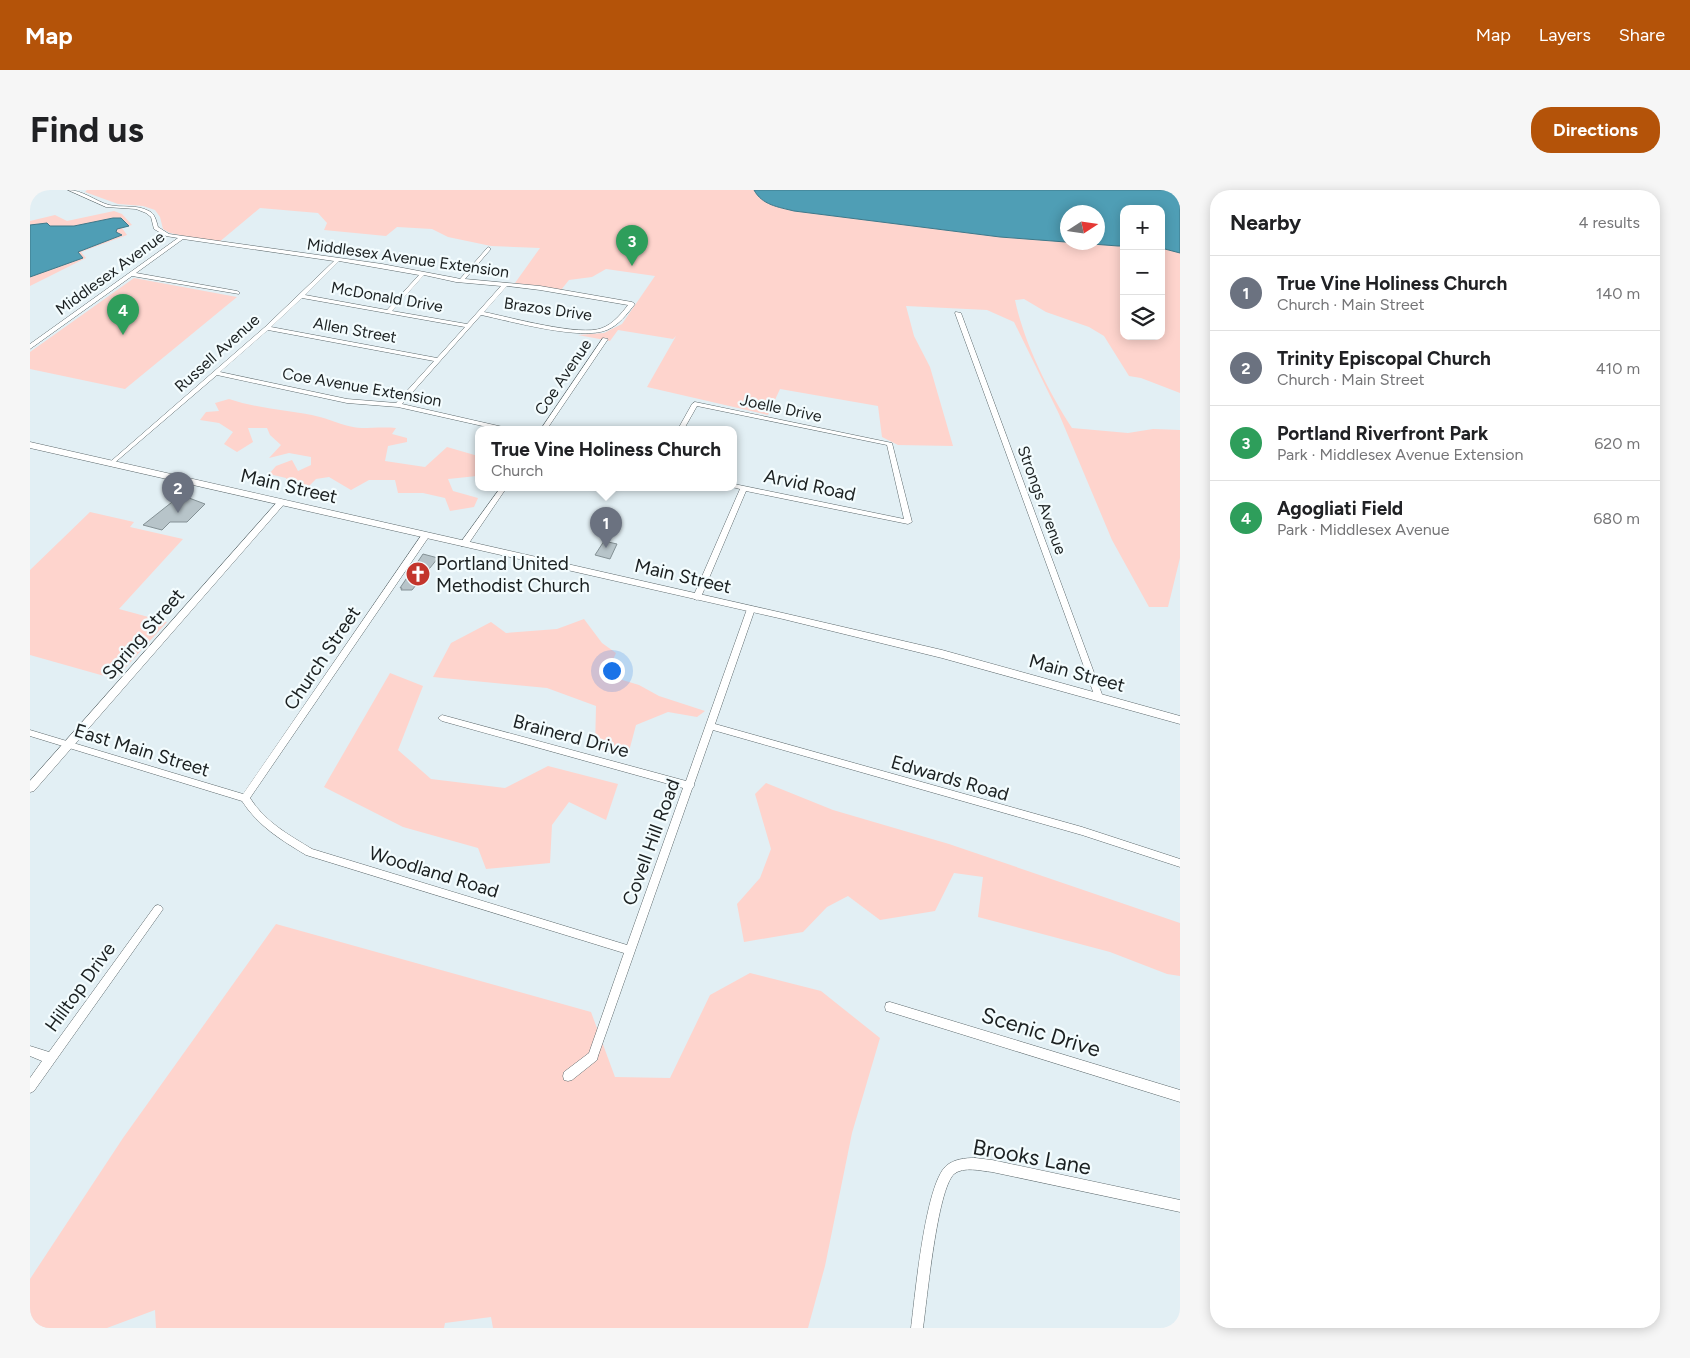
<!DOCTYPE html>
<meta charset="utf-8">
<style>
body{margin:0;font-family:Figtree,sans-serif;background:#f6f6f6;color:#202124}
.controls{position:absolute;right:15px;top:15px;display:grid;overflow:hidden;border-radius:10px;box-shadow:0 2px 12px #0003}
.controls button{width:45px;height:45px;display:grid;place-items:center;padding:0;border:0;border-bottom:1px solid #e0e0e0;background:#fff;color:#202124;font:25px sans-serif}
.compass{position:absolute;left:1030px;top:15px;width:45px;height:45px;border-radius:50%;background:#fff;box-shadow:0 2px 12px #0003;rotate:78deg}
.you{position:absolute;left:581px;top:480px;width:18px;height:18px;margin:-12px;border:4px solid #fff;border-radius:50%;background:#1a73e8;box-shadow:0 0 0 8px #1a73e833}
.badge{display:grid;place-items:center;width:32px;height:32px;border-radius:50%;background:#b45309;color:#fff;font-size:16px;font-weight:700}
.pin{position:absolute;translate:-50% -41px;filter:drop-shadow(0 1px 2px #0008)}
.pin::after{content:'';position:absolute;top:26px;width:18px;height:15px;background:inherit;clip-path:polygon(0 0,100% 0,50% 100%)}
.popup{position:absolute;left:445px;top:236px;width:262px;height:65px;box-sizing:border-box;display:grid;place-content:center;border-radius:10px;background:#fff;filter:drop-shadow(0 1px 4px #0005);font-size:16px;white-space:nowrap;color:#757577}
.popup b{font-size:19px;color:#202124}
.popup::after{content:'';position:absolute;left:50%;top:100%;margin-left:-10px;border:10px solid transparent;border-top-color:#fff}
.list{margin:0;padding:0;list-style:none}
h2{display:flex;justify-content:space-between;align-items:center;height:65px;margin:0;padding:0 20px;font-size:21px}
h2 small{font-size:16px;font-weight:400;color:#757577}
.list li{display:grid;grid-template-columns:32px 1fr auto;gap:15px;align-items:center;box-sizing:border-box;height:75px;padding:0 20px;border-top:1px solid #e0e0e0}
.list b{display:block;font-size:19px;white-space:nowrap}
.list p{margin:0;font-size:16px;white-space:nowrap;color:#757577}
.list em{font-size:16px;font-style:normal;color:#757577}
.icon{flex:none;width:28px;height:28px;fill:none;stroke:currentColor;stroke-width:2;stroke-linecap:round;stroke-linejoin:round}
.map{position:relative;flex:none;width:1150px;height:1138px;overflow:hidden;border-radius:20px}
header{display:flex;align-items:center;gap:30px;box-sizing:border-box;height:70px;padding:0 25px;background:#b45309;color:#fff}
header strong{font-size:24px}
nav{display:flex;gap:28px;margin-inline-start:auto;font-size:18px}
.intro{display:flex;align-items:center;justify-content:space-between;box-sizing:border-box;height:120px;padding:0 30px}
h1{margin:0;font-size:35px}
.button{padding:12px 22px;border-radius:20px;background:#b45309;color:#fff;font-size:18px;font-weight:700}
main{display:flex;gap:30px;padding:0 30px}
aside{flex:1;background:#fff;border-radius:20px;box-shadow:0 2px 12px #0003}
.map>svg:first-child{display:block}
.green{fill:#fed4cd}
.water{fill:#4f9eb5;stroke:#3f7889;fill-rule:evenodd}
.building{fill:#b7c4c9;stroke:#849195}
.lines{fill:none;stroke-linecap:round;stroke-linejoin:round}
.minor-casing{stroke:#5d696c;stroke-width:1}
.tertiary-casing{stroke:#5d696c;stroke-width:1}
.secondary-casing{stroke:#5d696c;stroke-width:1}
.minor{fill:#fff;fill-rule:evenodd}
.tertiary{fill:#fff;fill-rule:evenodd}
.secondary{fill:#fff;fill-rule:evenodd}
.labels{text-anchor:middle;dominant-baseline:central;stroke-width:4.5;stroke-linejoin:round;paint-order:stroke}
.far-street-label{font-size:16px;fill:#1b2021;stroke:#f3fcfe}
.street-label{font-size:19px;fill:#1b2021;stroke:#f3fcfe}
.poi-label{font-size:19px;fill:#1b2021;stroke:#f3fcfe;text-anchor:start}
.near-street-label{font-size:22px;fill:#1b2021;stroke:#f3fcfe}
</style>
<header>
<strong>Map</strong>
<nav><a>Map</a><a>Layers</a><a>Share</a></nav>
</header>
<div class="intro"><h1>Find us</h1><a class="button">Directions</a></div>
<main>
<div class="map">
<svg width="1150" height="1138" viewBox="0 0 1150 1138">
<rect width="100%" height="100%" fill="#e2eff4"/>
<path class="green" d="M57 0H724C732 15 749 17 764 21L970 47 1094 56V146H1131V58L1150 63V203L1111 188 1099 186 1074 146 1059 137 1016 122 994 109 985 110C994 153 1018 201 1042 238L1098 243 1123 239 1150 240V368L1138 417H1119L1082 350 1029 224 984 132 957 120 876 116 884 146 900 177 923 256 868 255 852 247 848 216 750 199 738 225 617 197 646 146 643 149 588 140 580 151 548 145 574 143 592 134 625 86 576 79 562 87 539 90 531 100 485 93 510 58 461 56 418 47 402 39 367 37 356 46 294 40 297 33 288 23 230 18 188 53 140 43 133 39 130 27 125 20 113 16 88 14 55 2Z
M84 21 92 24 102 35 92 38 97 45 51 62 56 68 0 96V31L25 25 37 31Z
M104 88 207 107 95 199 0 179V162Z
M199 209C228 219 260 220 290 227 304 231 317 237 331 238 343 238 354 237 366 238L362 244 377 248V252L358 256 355 271 395 277 417 257 448 266 447 286 418 289 423 301 448 308 444 317 420 321 415 308 393 303H368L365 290H339L321 300 299 287 286 289 275 300H264L256 288 239 284 246 276 262 270 268 281 281 275V267L259 263 239 268 251 255 240 245 237 238H218L223 252 207 262 194 254 203 242 189 233 170 230 176 222 189 221 185 213Z
M60 322 104 332 100 337 153 349 89 419 137 432 85 489 0 465V380Z
M554 429 572 453 586 463 576 485 609 495 629 506 675 521 667 527 638 522 606 535 598 565 565 559 566 516 517 498 403 487 421 453 461 432 476 443 527 439Z
M360 483 393 496 368 560 401 589 475 598 518 576 588 594 576 630 539 612 522 635 520 673 456 679 448 658 373 637 294 597Z
M736 593 803 620 919 654 1150 733V786L1137 784 1080 762 948 727 953 687 924 683 905 721 850 730 818 706 797 717 773 742 714 752 707 714 730 688 741 659 725 604Z
M246 734 561 822 585 887 640 888 680 805 720 783 791 801 850 848 822 943 795 1076 778 1138H463L461 1127 415 1133 414 1138H126L125 1120 77 1138H0V1089L93 948Z"/>
<path class="water" d="M724 0H1150V63L1131 58V19H1094V56H1088L970 47 764 21C748 17 732 15 724 0ZM1038 22H1068V52H1038Z
M83 28H91L99 36 87 39 86 42 92 45 48 62 53 68 0 87V35L17 33 20 36H44Z"/>
<path class="building" d="M151 305 175 314 157 332H140L132 340 113 335Z
M574 351 587 354 580 369 565 365Z
M393 364 408 368 382 400H371L372 398H370Z"/>
<g class="lines">
<defs>
<path id="minor" d="M38 0C53 0 65 11 79 15 92 18 106 14 119 21 125 24 126 30 128 37L139 44 352 74 426 88 430 89 458 57 460 58V60L435 89 510 96 602 112 605 114C597 124 589 135 577 140 551 151 480 131 451 125L372 214 473 237 476 239H466L368 217 317 213 187 185 82 275 80 274V272L235 137 304 71 153 49 106 83 207 101 209 102V104L102 86 0 159V154L148 48 136 46 124 39 121 27 116 23 106 19 76 17ZM309 71 389 85 357 120 275 105ZM394 85 426 92 471 96 437 134 362 121ZM477 96 510 100 598 115C591 124 583 134 572 138 551 147 479 127 454 122ZM272 108 435 137 407 168 241 137ZM238 140 404 171 366 213 317 209 190 182Z
M926 122 931 123 1073 507 1072 509 1069 510 1065 507 925 123Z
M573 148 578 149 517 239H511Z
M665 212 862 253 882 332 878 334 716 301 671 407 667 410 664 409 663 407 710 299 702 297H704V294L874 329 857 255 667 216 654 239H648L662 214Z
M471 297H477L437 356H431V352Z
M393 343H399L400 345 220 608C235 632 259 645 282 659L597 755 653 598 412 531 408 528 412 525 656 591 717 419 721 416 725 419 685 534 1052 637 1150 669V677L1052 645 683 540 664 594V596L662 599 568 866 567 870 542 890 538 891 534 890 533 886 534 882 559 863 594 763 276 665C251 650 228 636 212 611L0 546V540L213 604Z
M128 715 131 716 133 719 131 722 4 901 0 903V888L12 871 0 866V856L19 862 125 716Z
M860 812 1150 900V912L860 822 856 821 855 817 856 813Z
M945 968 962 970 1150 1010V1022L962 982C951 981 934 976 924 984 907 1000 897 1110 893 1138H881C885 1106 895 995 916 976 924 969 935 968 945 968Z"/>
<path id="tertiary" d="M249 310H252L256 312 4 601 0 602V591Z"/>
<path id="secondary" d="M0 252 753 423 912 460 1150 526V534L912 468 753 429 0 258Z"/>
</defs>
<use href="#minor" class="minor-casing"/>
<use href="#tertiary" class="tertiary-casing"/>
<use href="#secondary" class="secondary-casing"/>
<use href="#minor" class="minor"/>
<use href="#tertiary" class="tertiary"/>
<use href="#secondary" class="secondary"/>
</g>
<defs>
<symbol id="church-disc" viewBox="-11 -11 22 22"><circle r="9.5" fill="#c3352c" stroke="#f3fcfe"/><path d="M-1.2-6h2.4v3.5h3.3v2.4h-3.3V6h-2.4V-.1h-3.3v-2.4h3.3Z" fill="#fff"/></symbol>
</defs>
<g fill-rule="evenodd">
<use href="#church-disc" x="374" y="370" width="28" height="28"/>
</g>
<g class="labels">
<g class="far-street-label">
<text transform="translate(378 68) rotate(8)">Middlesex Avenue Extension</text>
<text transform="translate(80 83) rotate(-36)">Middlesex Avenue</text>
<text transform="translate(357 107) rotate(10)">McDonald Drive</text>
<text transform="translate(518 119) rotate(8)">Brazos Drive</text>
<text transform="translate(325 140) rotate(10)">Allen Street</text>
<text transform="translate(187 163) rotate(-42)">Russell Avenue</text>
<text transform="translate(533 187) rotate(-56)">Coe Avenue</text>
<text transform="translate(332 197) rotate(10)">Coe Avenue Extension</text>
<text transform="translate(751 218) rotate(12)">Joelle Drive</text>
<text transform="translate(1012 310) rotate(70)">Strongs Avenue</text>
</g>
<g class="street-label">
<text transform="translate(780 295) rotate(12)">Arvid Road</text>
<text transform="translate(259 296) rotate(13)">Main Street</text>
<text transform="translate(653 386) rotate(13)">Main Street</text>
<text transform="translate(113 444) rotate(-49)">Spring Street</text>
<text transform="translate(292 468) rotate(-56)">Church Street</text>
<text transform="translate(1047 483) rotate(15)">Main Street</text>
<text transform="translate(541 546) rotate(15)">Brainerd Drive</text>
<text transform="translate(112 560) rotate(17)">East Main Street</text>
<text transform="translate(920 588) rotate(16)">Edwards Road</text>
<text transform="translate(621 652) rotate(-70)">Covell Hill Road</text>
<text transform="translate(404 682) rotate(17)">Woodland Road</text>
<text transform="translate(50 797) rotate(-54)">Hilltop Drive</text>
</g>
<g class="poi-label">
<text x="406" y="373">Portland United<tspan x="406" dy="22">Methodist Church</tspan></text>
</g>
<g class="near-street-label">
<text transform="translate(1011 842) rotate(17)">Scenic Drive</text>
<text transform="translate(1002 967) rotate(10)">Brooks Lane</text>
</g>
</g>
</svg>
<div class="controls">
<button>+</button>
<button>−</button>
<button><svg class="icon" aria-label="layers" viewBox="0 0 24 24"><path d="M12 4l9 5-9 5-9-5zM3 14l9 5 9-5"/></svg></button>
</div>
<svg class="compass" viewBox="-18 -18 36 36"><path d="M0-13l5 13h-10z" fill="#e53935"/><path d="M0 13l5-13h-10z" fill="#757577"/></svg>
<div class="you"></div>
<div class="pin badge" style="left:576px;top:358px;background:#6b7280">1</div>
<div class="popup"><b>True Vine Holiness Church</b>Church</div>
<div class="pin badge" style="left:148px;top:323px;background:#6b7280">2</div>
<div class="pin badge" style="left:602px;top:76px;background:#2e9e5b">3</div>
<div class="pin badge" style="left:93px;top:145px;background:#2e9e5b">4</div>
</div>
<aside>
<h2>Nearby<small>4 results</small></h2>
<ul class="list">
<li><span class="badge" style="background:#6b7280">1</span><div><b>True Vine Holiness Church</b><p>Church · Main Street</p></div><em>140 m</em></li>
<li><span class="badge" style="background:#6b7280">2</span><div><b>Trinity Episcopal Church</b><p>Church · Main Street</p></div><em>410 m</em></li>
<li><span class="badge" style="background:#2e9e5b">3</span><div><b>Portland Riverfront Park</b><p>Park · Middlesex Avenue Extension</p></div><em>620 m</em></li>
<li><span class="badge" style="background:#2e9e5b">4</span><div><b>Agogliati Field</b><p>Park · Middlesex Avenue</p></div><em>680 m</em></li>
</ul>
</aside>
</main>
